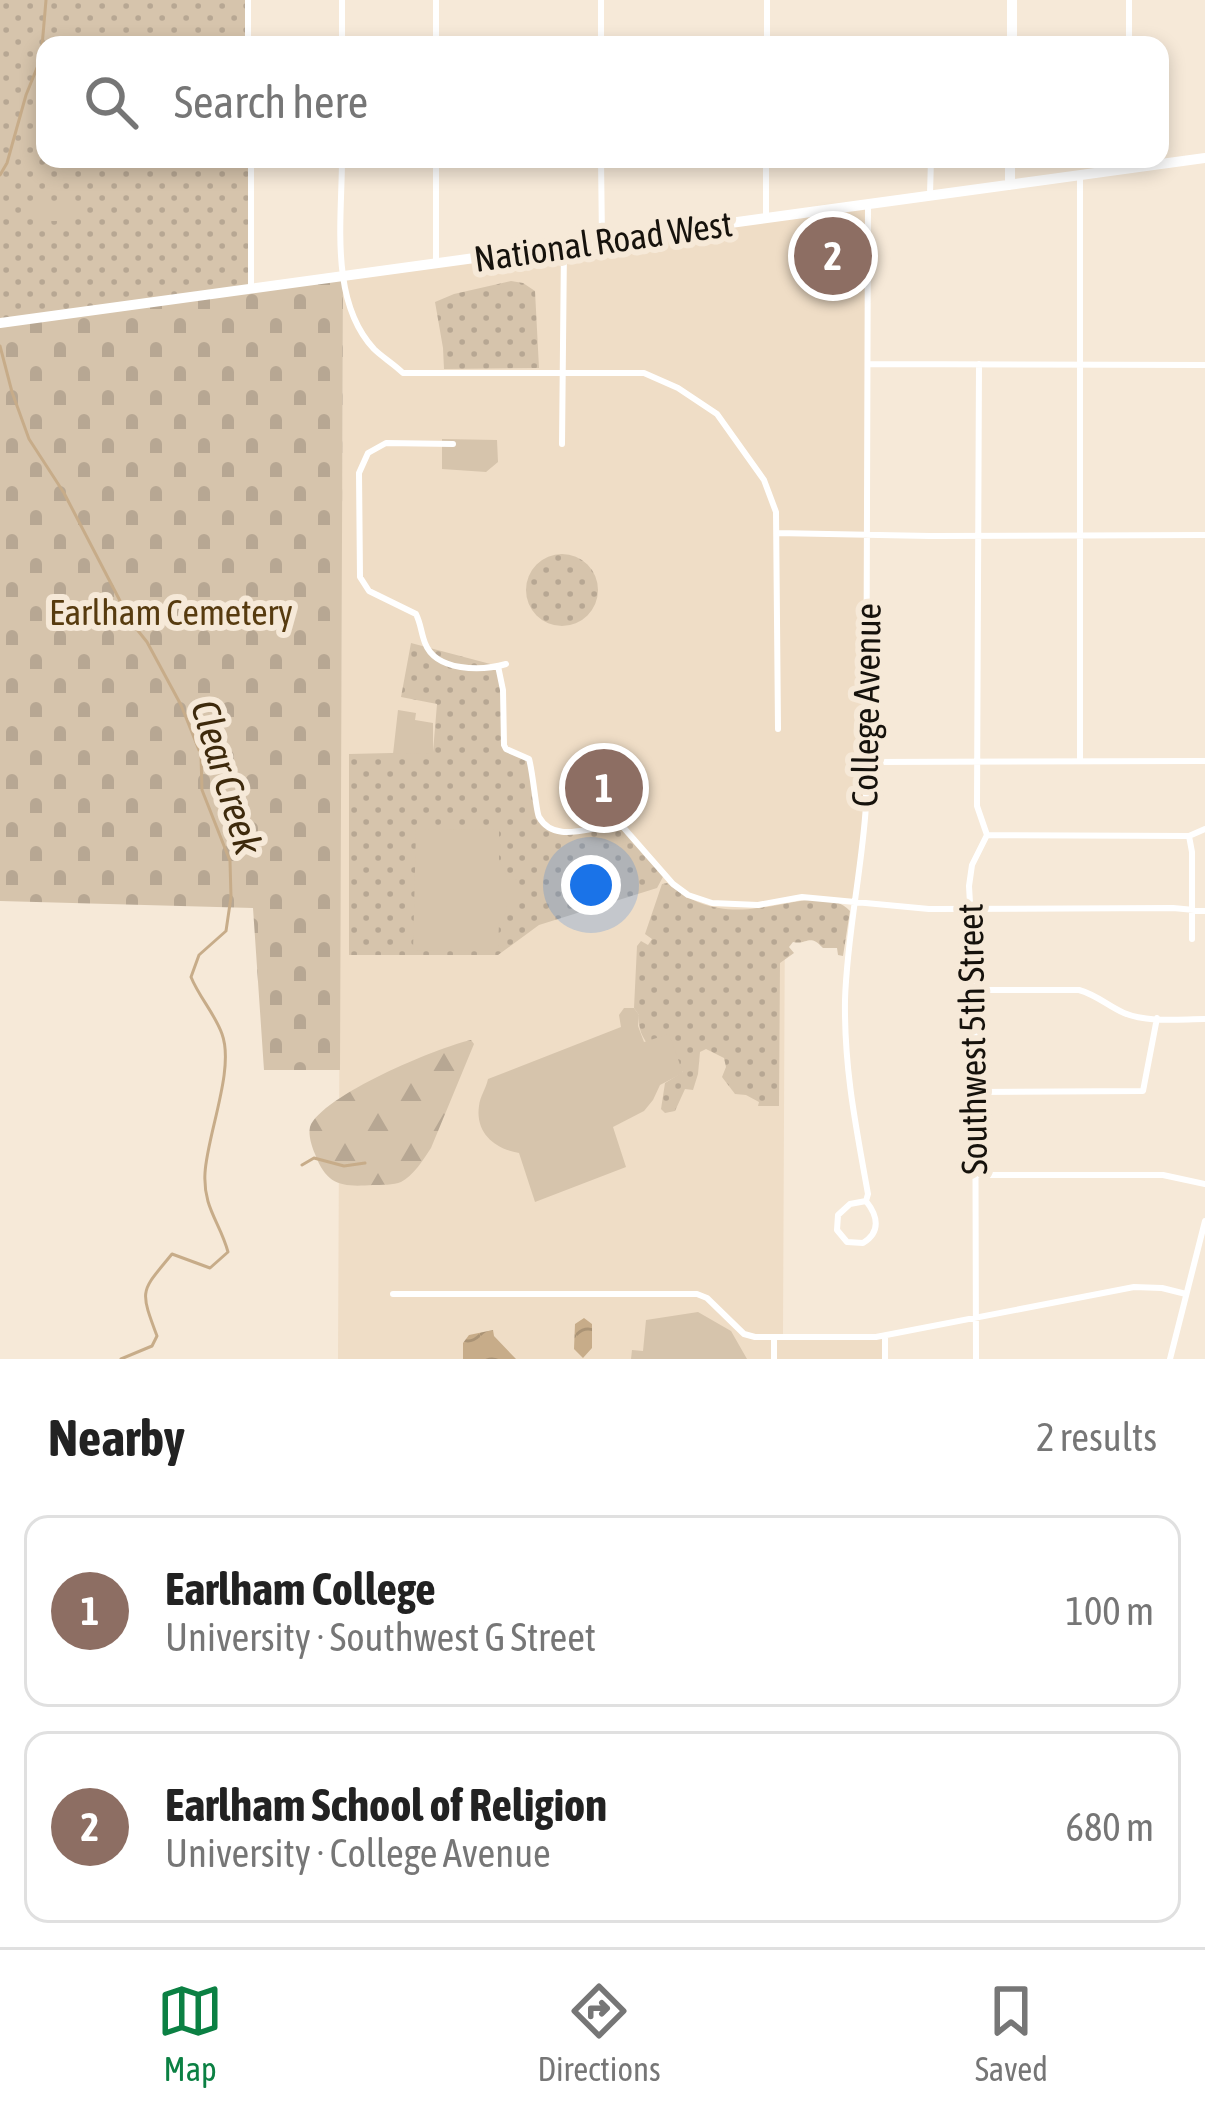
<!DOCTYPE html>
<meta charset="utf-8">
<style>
body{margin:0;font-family:"Asap Condensed",sans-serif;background:#f2f2f2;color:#222}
.you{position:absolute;left:591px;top:885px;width:42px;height:42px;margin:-30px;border:9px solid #fff;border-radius:50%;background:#1a73e8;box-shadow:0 0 0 18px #1a73e833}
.badge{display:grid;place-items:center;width:78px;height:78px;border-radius:50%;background:#0b8043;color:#fff;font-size:39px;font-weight:700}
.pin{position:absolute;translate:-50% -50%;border:6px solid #fff;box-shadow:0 3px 12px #0006}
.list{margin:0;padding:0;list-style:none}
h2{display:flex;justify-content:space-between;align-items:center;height:156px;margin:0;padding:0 48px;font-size:51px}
h2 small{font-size:39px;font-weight:400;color:#767676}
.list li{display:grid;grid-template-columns:78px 1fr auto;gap:36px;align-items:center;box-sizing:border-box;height:192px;margin:0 24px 24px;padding:0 24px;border:3px solid #e0e0e0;border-radius:24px}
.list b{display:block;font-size:45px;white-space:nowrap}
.list p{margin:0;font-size:39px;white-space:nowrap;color:#767676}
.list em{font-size:39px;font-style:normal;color:#767676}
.icon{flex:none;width:66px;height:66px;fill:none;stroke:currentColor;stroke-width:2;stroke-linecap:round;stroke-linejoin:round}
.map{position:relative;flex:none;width:1205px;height:1359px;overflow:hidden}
.search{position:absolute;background:#fff;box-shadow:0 6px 18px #0003;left:36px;right:36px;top:36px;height:132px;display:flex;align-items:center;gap:30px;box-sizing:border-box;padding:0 42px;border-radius:24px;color:#767676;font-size:45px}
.sheet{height:588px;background:#fff}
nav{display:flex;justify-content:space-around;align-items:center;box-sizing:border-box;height:168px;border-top:3px solid #e0e0e0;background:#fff;font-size:33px;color:#767676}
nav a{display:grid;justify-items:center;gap:6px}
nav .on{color:#0b8043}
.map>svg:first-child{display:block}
.built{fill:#efddc6}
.grass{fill:url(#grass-dots)}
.forest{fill:url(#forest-firs)}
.cemetery{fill:url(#cemetery-stones)}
.garden{fill:#d6c4ac}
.water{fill:url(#water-waves)}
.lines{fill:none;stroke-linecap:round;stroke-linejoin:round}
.stream{stroke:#c7ac89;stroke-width:3}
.minor{stroke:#fff;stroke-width:6}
.primary{stroke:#fff;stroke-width:10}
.labels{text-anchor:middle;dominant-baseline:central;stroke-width:12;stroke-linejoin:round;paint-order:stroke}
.street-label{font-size:36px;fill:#16120c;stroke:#f6e9d8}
.park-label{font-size:36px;fill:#573b0f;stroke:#f6e9d8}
.water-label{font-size:39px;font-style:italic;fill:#3e2a0c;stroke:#f6e9d8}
</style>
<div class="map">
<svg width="1205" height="1359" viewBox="0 0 1205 1359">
<defs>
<pattern id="grass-dots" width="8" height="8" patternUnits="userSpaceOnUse" patternTransform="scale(3)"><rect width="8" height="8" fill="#d6c4ac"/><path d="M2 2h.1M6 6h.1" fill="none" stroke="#b7a793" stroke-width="1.8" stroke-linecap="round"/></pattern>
<pattern id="forest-firs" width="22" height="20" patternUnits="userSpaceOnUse" patternTransform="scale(3)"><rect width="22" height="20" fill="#d6c4ac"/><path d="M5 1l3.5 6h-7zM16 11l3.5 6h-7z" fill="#b7a793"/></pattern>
<pattern id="cemetery-stones" width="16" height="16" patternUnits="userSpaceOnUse" patternTransform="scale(3)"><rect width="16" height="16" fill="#d6c4ac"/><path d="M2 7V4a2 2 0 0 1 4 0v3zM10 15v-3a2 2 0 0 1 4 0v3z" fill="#b7a793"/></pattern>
<pattern id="water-waves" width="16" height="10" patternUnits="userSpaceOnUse" patternTransform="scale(3)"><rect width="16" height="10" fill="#c7ac89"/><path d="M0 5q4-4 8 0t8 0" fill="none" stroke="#aa9375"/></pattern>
</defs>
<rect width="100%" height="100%" fill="#f6e9d8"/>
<path class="built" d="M868 205 866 805 855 901 785 900 783 1334 885 1336V1359H338L343 275Z"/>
<path class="grass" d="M0 0H248V45H45V159H251V288L0 323Z
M511 281 523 283 535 291 539 368 444 369 443 348 435 302 454 294Z
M526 590a36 36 0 1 1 72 0a36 36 0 1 1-72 0Z
M411 643 498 666 501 675 504 745 529 759C532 775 532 793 536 809 545 845 596 830 623 827L664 875 657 888 539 925 498 955H349V754L433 752 437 704 401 697Z
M667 883C683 895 698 905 719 908 730 910 745 910 757 908 785 906 829 888 850 911L843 956 838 955 837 948H823C809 933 808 945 793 942L789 947 794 953 780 963 779 1106H758L759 1102 746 1095 735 1094 722 1077 726 1067 724 1058 706 1049 700 1052 698 1074 693 1090 685 1089 675 1111 665 1113 661 1109 665 1083 683 1072C662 1057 636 1044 639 1015L634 1008 637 946 641 941 648 945 652 939 645 934 662 884Z"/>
<path class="forest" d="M471 1040 474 1044 431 1148C424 1159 413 1176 401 1182 394 1185 381 1185 373 1185 342 1187 327 1186 315 1154 312 1147 308 1135 310 1127 321 1096 438 1047 471 1040Z"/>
<path class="cemetery" d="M343 275 340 1070H264L253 908 0 901V323Z"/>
<path class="garden" d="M36 203H71V221H36Z
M442 439 497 440 498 462 486 472 442 469Z
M398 710 416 713 415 720 433 723V753L393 754Z
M416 829 499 830V859L508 879 517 880V906H507L503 923H499L498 950 413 951Z
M624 1008H634L639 1015 638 1026 644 1042 669 1034 683 1073 660 1085 653 1100 644 1111 613 1127 626 1167 535 1202 519 1153C495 1149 475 1133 479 1106 480 1096 486 1089 488 1079L621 1027 619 1015Z
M698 1312 731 1331 747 1359H631L632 1350 643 1351 646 1320Z"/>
<path class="water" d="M584 1318 592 1324V1348L583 1358 574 1349 575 1324Z
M493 1330 494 1336 516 1359H463V1343L469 1335Z"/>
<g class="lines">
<path class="stream" d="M0 175 7 163 26 95 41 58 46 0
M0 346 12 392 29 439 64 493 131 622 147 642 181 705 201 755 202 790 230 861 231 897 226 931 199 955 191 977C199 997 215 1014 222 1034 235 1069 207 1135 205 1173 203 1208 220 1222 228 1252L210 1268 172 1254C141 1292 139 1288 157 1336L152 1346 121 1359
M302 1165 314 1158 344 1166 365 1163"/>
<path class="minor" d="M248 0V45
M342 0V45
M436 45V0
M601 45V0
M767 45V0
M1129 45V0
M342 159C342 218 329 301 374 349 382 357 394 364 403 373H644L678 388 717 414 764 480 776 512 778 729
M601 159 602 240
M930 194 931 159
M766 218V159
M436 263V159
M251 288V159
M868 364 1205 365
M453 444 386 443 368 453 359 473 360 577 369 591 416 614C421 624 421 633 425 643 436 672 482 671 506 664
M562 444 564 246
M777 533 930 536 1205 535
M498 666 503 690 504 745 506 749 529 759C533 772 536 812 539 817 556 847 597 822 623 827L673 884 688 895 712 903 758 905 802 897 929 909 1173 908 1205 911
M1080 761V177
M867 762 1205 761
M987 835 1189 836 1205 829
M1189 836 1192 852V939
M975 990H1079C1097 995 1108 1006 1124 1013 1148 1023 1180 1019 1205 1019
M974 1092 1143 1091 1157 1018
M976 1175H1163L1205 1184
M866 1201 868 1194C856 1127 844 1069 845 1000 847 934 862 870 866 805L868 205
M866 1201C878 1216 881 1232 863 1243L847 1242 837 1230 838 1215 850 1204Z
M393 1294H697L707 1298 744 1334 755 1337H876L1134 1287 1162 1288 1186 1294
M774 1359V1339
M885 1359V1336
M976 1359 975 990 969 886 972 865 987 835 977 806 979 364
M1170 1359 1205 1221"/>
<path class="primary" d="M1012 0V45
M1010 185V159
M0 323 1205 158"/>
</g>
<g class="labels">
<g class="street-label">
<text transform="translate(603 241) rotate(-8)">National Road West</text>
<text transform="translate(866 705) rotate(-89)">College Avenue</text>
<text transform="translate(972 1039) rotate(-91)">Southwest 5th Street</text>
</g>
<g class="park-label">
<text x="171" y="612">Earlham Cemetery</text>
</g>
<g class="water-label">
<text transform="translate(227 777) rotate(73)">Clear Creek</text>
</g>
</g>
</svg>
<div class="you"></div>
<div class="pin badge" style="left:604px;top:788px;background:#8d6e63">1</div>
<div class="pin badge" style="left:833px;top:256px;background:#8d6e63">2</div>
<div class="search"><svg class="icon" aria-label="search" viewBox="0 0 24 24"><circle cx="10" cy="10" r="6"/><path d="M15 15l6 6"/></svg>Search here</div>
</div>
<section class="sheet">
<h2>Nearby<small>2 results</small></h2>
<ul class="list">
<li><span class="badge" style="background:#8d6e63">1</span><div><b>Earlham College</b><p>University · Southwest G Street</p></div><em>100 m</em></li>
<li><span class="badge" style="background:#8d6e63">2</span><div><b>Earlham School of Religion</b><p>University · College Avenue</p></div><em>680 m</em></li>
</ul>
</section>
<nav>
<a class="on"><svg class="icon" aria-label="map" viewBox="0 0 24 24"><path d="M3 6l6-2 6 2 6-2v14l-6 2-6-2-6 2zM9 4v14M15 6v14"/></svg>Map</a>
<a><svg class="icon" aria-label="directions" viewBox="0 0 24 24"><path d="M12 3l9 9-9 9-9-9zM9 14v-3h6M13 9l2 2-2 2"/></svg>Directions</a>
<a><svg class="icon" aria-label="saved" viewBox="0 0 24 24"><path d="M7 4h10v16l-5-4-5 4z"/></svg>Saved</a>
</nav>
